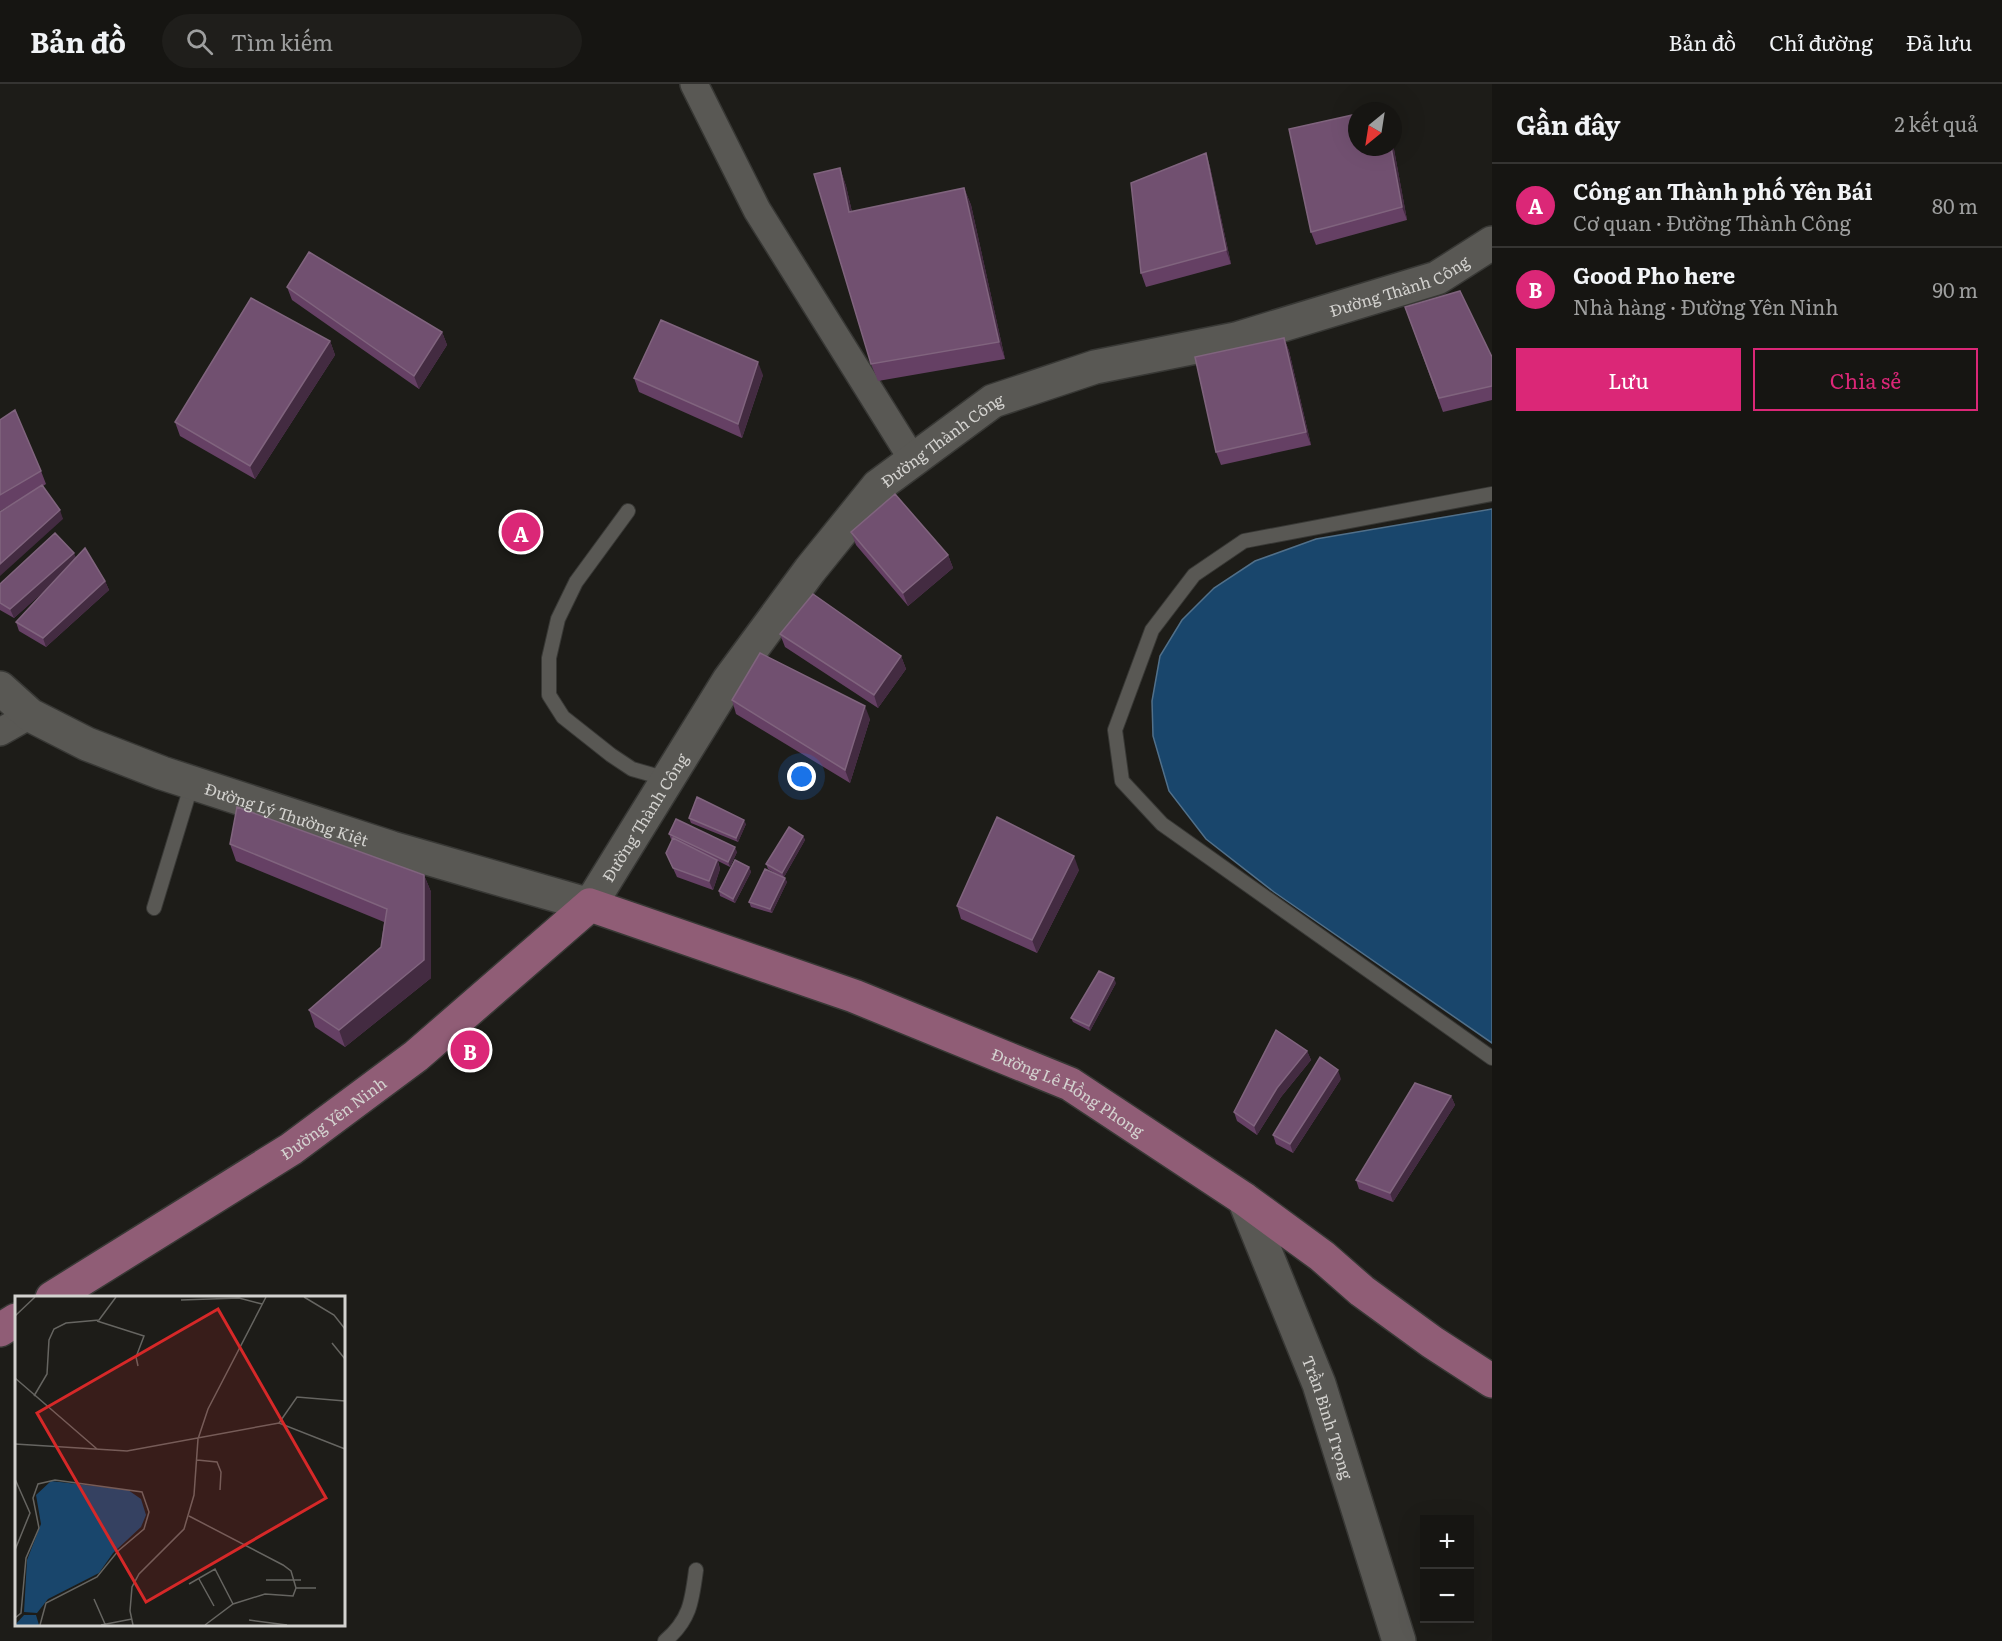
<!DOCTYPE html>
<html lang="vi">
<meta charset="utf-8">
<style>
body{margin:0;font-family:Literata,serif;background:#1f1e1b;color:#f1f3f6}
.controls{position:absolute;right:18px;bottom:18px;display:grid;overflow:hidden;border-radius:0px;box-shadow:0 6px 24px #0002}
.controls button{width:54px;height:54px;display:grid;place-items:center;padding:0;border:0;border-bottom:2px solid #353432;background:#161512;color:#f1f3f6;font:30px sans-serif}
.compass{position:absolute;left:1348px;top:18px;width:54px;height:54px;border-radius:50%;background:#161512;box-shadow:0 6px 24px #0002;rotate:210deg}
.you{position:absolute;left:802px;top:693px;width:21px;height:21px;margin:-15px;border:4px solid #fff;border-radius:50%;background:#1a73e8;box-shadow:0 0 0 9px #1a73e833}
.badge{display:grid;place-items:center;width:39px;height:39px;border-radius:50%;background:#db2777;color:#fff;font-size:20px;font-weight:700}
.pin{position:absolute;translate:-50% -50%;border:3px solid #fff;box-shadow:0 2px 6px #0006}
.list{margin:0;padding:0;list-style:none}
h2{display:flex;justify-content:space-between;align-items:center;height:78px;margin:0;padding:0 24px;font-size:26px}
h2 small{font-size:20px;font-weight:400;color:#9e9f9f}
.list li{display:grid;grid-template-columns:39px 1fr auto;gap:18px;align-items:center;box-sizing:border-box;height:84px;padding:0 24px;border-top:2px solid #353432}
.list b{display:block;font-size:22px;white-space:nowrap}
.list p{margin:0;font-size:20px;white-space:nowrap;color:#9e9f9f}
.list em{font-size:20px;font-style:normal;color:#9e9f9f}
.actions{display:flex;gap:12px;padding:18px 24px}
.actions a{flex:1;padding:14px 0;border:2px solid #db2777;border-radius:0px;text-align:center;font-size:21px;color:#db2777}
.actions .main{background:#db2777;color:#fff}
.icon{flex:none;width:33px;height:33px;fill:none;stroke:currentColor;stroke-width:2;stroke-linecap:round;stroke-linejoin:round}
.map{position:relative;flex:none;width:1492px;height:1557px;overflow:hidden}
header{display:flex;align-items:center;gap:36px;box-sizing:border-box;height:84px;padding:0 30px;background:#161512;border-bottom:2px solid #353432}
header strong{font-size:28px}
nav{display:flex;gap:33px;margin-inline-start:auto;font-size:21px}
.search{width:420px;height:54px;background:#1f1e1b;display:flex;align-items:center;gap:15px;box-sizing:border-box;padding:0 21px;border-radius:33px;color:#9e9f9f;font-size:22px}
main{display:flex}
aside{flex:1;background:#161512}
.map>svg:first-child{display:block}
.water{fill:#19466c;stroke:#51708a;stroke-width:1.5}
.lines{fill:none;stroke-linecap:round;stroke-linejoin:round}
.service-casing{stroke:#383835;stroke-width:16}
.minor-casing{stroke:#383835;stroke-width:30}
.tertiary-casing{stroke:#383835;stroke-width:36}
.secondary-casing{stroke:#383835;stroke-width:36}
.primary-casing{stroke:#383835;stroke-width:36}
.service{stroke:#595854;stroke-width:14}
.minor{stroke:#595854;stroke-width:27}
.tertiary{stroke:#595854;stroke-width:33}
.secondary{stroke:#595854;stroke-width:33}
.primary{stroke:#905d76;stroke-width:33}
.wall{fill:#654064}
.shaded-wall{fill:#432b41}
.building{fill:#715070;stroke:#80647e;stroke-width:1.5}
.labels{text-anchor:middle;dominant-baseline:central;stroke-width:4.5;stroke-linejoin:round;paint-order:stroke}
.street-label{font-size:16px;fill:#d3d2cf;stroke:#070705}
.inset-road{fill:none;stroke:#666561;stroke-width:1.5}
.view{fill:#d62828;fill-opacity:0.15;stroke:#d62828;stroke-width:3}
.inset-edge{fill:none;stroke:#d3d2cf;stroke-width:3}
</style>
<header>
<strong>Bản đồ</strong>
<div class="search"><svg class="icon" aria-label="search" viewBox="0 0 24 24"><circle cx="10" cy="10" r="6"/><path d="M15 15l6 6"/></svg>Tìm kiếm</div>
<nav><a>Bản đồ</a><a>Chỉ đường</a><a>Đã lưu</a></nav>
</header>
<main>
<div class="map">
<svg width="1492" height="1557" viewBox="0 0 1492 1557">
<rect width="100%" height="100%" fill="#1d1c18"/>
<path class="water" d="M1492 425V959L1274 808 1206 755 1169 707 1153 652 1152 617 1160 572 1182 536 1214 504 1255 477 1316 455Z"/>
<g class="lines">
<defs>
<path id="service" d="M1492 410 1244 457 1194 491 1152 546 1115 646 1122 697 1162 740 1492 974
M628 427 576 498 558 535 549 574V611L563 633 611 671 632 685 667 695
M154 824 192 699
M665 1557C690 1536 692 1517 696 1486"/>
<path id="minor" d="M694 0 757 126 913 376
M0 648 30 631"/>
<g id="tertiary">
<path id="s1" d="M1244 1115 1319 1300 1399 1557"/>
</g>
<g id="secondary">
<path id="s2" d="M0 604 30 631 87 660 162 689 392 764 590 821 729 596 810 486 878 402 993 317 1095 283 1236 255 1437 194 1492 159"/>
</g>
<g id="primary">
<path id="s3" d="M52 1214 291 1065 416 972 590 821 854 912 1070 1000 1244 1115 1322 1172 1362 1207 1432 1258 1492 1297"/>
<path d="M0 1246 16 1236"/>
</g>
</defs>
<use href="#service" class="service-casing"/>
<use href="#minor" class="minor-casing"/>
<use href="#tertiary" class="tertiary-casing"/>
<use href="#secondary" class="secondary-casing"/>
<use href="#primary" class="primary-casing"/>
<use href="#service" class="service"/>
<use href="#minor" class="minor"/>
<use href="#tertiary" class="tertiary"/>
<use href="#secondary" class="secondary"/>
<use href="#primary" class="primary"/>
</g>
<path class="wall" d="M1393 60 1407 136 1316 161 1311 148 1393 63Z
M1206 69 1210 83 1231 180 1146 203 1141 189Z
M840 84 846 102 852 128 964 104 971 121 1005 275 878 297 871 280Z
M287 203 442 248 447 261 419 305 292 216Z
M1405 223 1492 273V316L1443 328Z
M1284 254 1289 267 1311 361 1221 381 1216 368Z
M330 257 335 271 255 395 180 352 175 338Z
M763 291 742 354 639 308 634 294Z
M0 336 41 387 46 400 43 402 63 435 21 415 0 427Z
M851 448 948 471 953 484 908 522 856 461Z
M76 473 105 497 109 506 46 563 19 547 16 538 47 504 14 534 0 526V500Z
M780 550 901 572 906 585 878 624 785 563Z
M732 616 870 635 850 699 736 630Z
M689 734 746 740 738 758 691 739Z
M669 750 737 768 730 783 718 777 720 785 713 806 677 793 666 769 672 756 671 755Z
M803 752 805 756 784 793 787 798 772 829 751 823 749 818 780 792 768 785 766 780Z
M230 760 424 791 431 808V894L345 963 315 943 309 926 381 863 384 838 236 777Z
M749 783 751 788 735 819 720 812 719 807Z
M1079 786 1037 869 961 835 957 822Z
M1116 899 1090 947 1073 938 1071 934Z
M1307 967 1311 976 1281 1013 1257 1051 1237 1037 1234 1028Z
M1341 995 1293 1069 1276 1060 1273 1051Z
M1451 1012 1455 1021 1393 1118 1359 1105 1356 1096Z"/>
<path class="shaded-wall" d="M1393 60 1407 136 1402 123 1391 63H1393Z
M1206 69 1210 83 1231 180 1226 166Z
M840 84 846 102 856 146 849 128Z
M964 104 971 121 1005 275 999 258Z
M442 248 447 261 419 305 414 292Z
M1284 254 1289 267 1311 361 1306 348Z
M330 257 335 271 255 395 250 382Z
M758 278 763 291 742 354 738 340Z
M60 426 63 435 0 492V480Z
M74 469 78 478 14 534 10 525Z
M948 471 953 484 908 522 903 509Z
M105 497 109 506 46 563 43 554Z
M901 572 906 585 878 624 874 611Z
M865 622 870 635 850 699 845 686Z
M744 736 746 740 738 758 736 754Z
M803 752 805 756 784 793 782 789Z
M735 763 737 768 730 783 728 778Z
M1074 772 1079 786 1037 869 1032 856Z
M717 776 720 785 713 806 709 797Z
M749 783 751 788 735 819 733 815Z
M424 791 431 808V894L345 963 339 946Z
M785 794 787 798 772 829 770 825Z
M1114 894 1116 899 1090 947 1089 942Z
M1307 967 1311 976 1281 1013 1257 1051 1254 1042 1277 1004Z
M1338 986 1341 995 1293 1069 1290 1060Z
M1451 1012 1455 1021 1393 1118 1390 1109Z"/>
<path class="building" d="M1384 24 1385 27H1369Z
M1357 30V63H1391L1402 123 1311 148 1289 45Z
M1206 69 1226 166 1141 189 1131 99Z
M840 84 849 128 964 104 999 258 871 280 814 90Z
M309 168 442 248 414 292 287 203Z
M1460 207 1492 273V302L1439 314 1405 223Z
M251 214 330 257 250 382 175 338Z
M661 236 758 278 738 340 634 294Z
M1284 254 1306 348 1216 368 1195 273Z
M15 326 41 387 0 411V336Z
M42 401 60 426 0 480V428Z
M895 410 948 471 903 509 851 448Z
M55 449 74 469 10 525 0 519V500Z
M85 464 105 497 43 554 16 538Z
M813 510 901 572 874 611 780 550Z
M760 569 865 622 845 686 732 616Z
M697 713 744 736 736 754 689 734Z
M237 723 424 791V876L339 946 309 926 381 863 387 825 230 760Z
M997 733 1074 772 1032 856 957 822Z
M676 735 735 763 728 778 669 750Z
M789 743 803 752 782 789 766 780Z
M673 754 717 776 709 797 673 784 666 769Z
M735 776 749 783 733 815 719 807Z
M765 785 785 794 770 825 749 818Z
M1099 887 1114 894 1089 942 1071 934Z
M1276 946 1307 967 1277 1004 1254 1042 1234 1028Z
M1320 973 1338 986 1290 1060 1273 1051Z
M1415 999 1451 1012 1390 1109 1356 1096Z"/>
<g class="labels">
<g class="street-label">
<text stroke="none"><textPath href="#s2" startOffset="1708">Đường Thành Công</textPath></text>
<text stroke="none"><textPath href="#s2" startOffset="1221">Đường Thành Công</textPath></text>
<text stroke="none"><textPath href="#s2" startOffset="316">Đường Lý Thường Kiệt</textPath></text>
<text stroke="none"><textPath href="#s2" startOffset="736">Đường Thành Công</textPath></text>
<text stroke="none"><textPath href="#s3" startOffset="1182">Đường Lê Hồng Phong</textPath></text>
<text stroke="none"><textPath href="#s3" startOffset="334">Đường Yên Ninh</textPath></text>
<text stroke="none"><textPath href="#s1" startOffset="234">Trần Bình Trọng</textPath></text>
</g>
</g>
<g transform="translate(15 1212)">
<rect width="330" height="330" fill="#1d1c18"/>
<path d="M36 185 113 194 126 203 131 219 126 231 98 257 84 277 33 303 22 317 9 316 12 264 26 228 21 199ZM9 319H21L24 329H0Z" fill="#19466c"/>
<path class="inset-road" d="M289 1 319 19 330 33M166 4 224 2 247 8M0 20 20 1M82 25 129 40 121 61 123 70M317 47 330 63M0 82 82 153M19 100 32 78 34 44 39 33 51 27 84 24 101 1M264 127 282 101 330 105M0 148 112 155 264 127 330 153M182 164 202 166 206 176 205 194M0 183 15 217 0 254M174 220 268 269 276 275 281 292 278 300 250 298 218 308 190 329M184 283 199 310M251 284H286M174 288 200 273 218 308M281 292H301M79 303 90 328M0 322 6 317 11 262 24 232 18 202 23 188 40 184 127 196 134 216 129 233 103 255 82 281 31 307 25 329M234 324 272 329M86 329 117 323M118 329 115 315 117 291 124 278 169 233 179 199 183 143 193 113 251 1"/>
<path class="view" d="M203 13 311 202 131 306 22 117Z"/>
<rect width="330" height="330" class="inset-edge"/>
</g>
</svg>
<div class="controls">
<button>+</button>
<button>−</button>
</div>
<svg class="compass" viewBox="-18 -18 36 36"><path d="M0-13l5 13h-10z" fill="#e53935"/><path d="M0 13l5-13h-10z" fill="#9e9f9f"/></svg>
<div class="you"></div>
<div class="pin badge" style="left:521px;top:448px">A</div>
<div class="pin badge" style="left:470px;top:966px">B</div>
</div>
<aside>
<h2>Gần đây<small>2 kết quả</small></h2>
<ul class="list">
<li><span class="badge">A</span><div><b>Công an Thành phố Yên Bái</b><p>Cơ quan · Đường Thành Công</p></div><em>80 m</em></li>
<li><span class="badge">B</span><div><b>Good Pho here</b><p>Nhà hàng · Đường Yên Ninh</p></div><em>90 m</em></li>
</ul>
<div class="actions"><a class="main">Lưu</a><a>Chia sẻ</a></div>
</aside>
</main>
